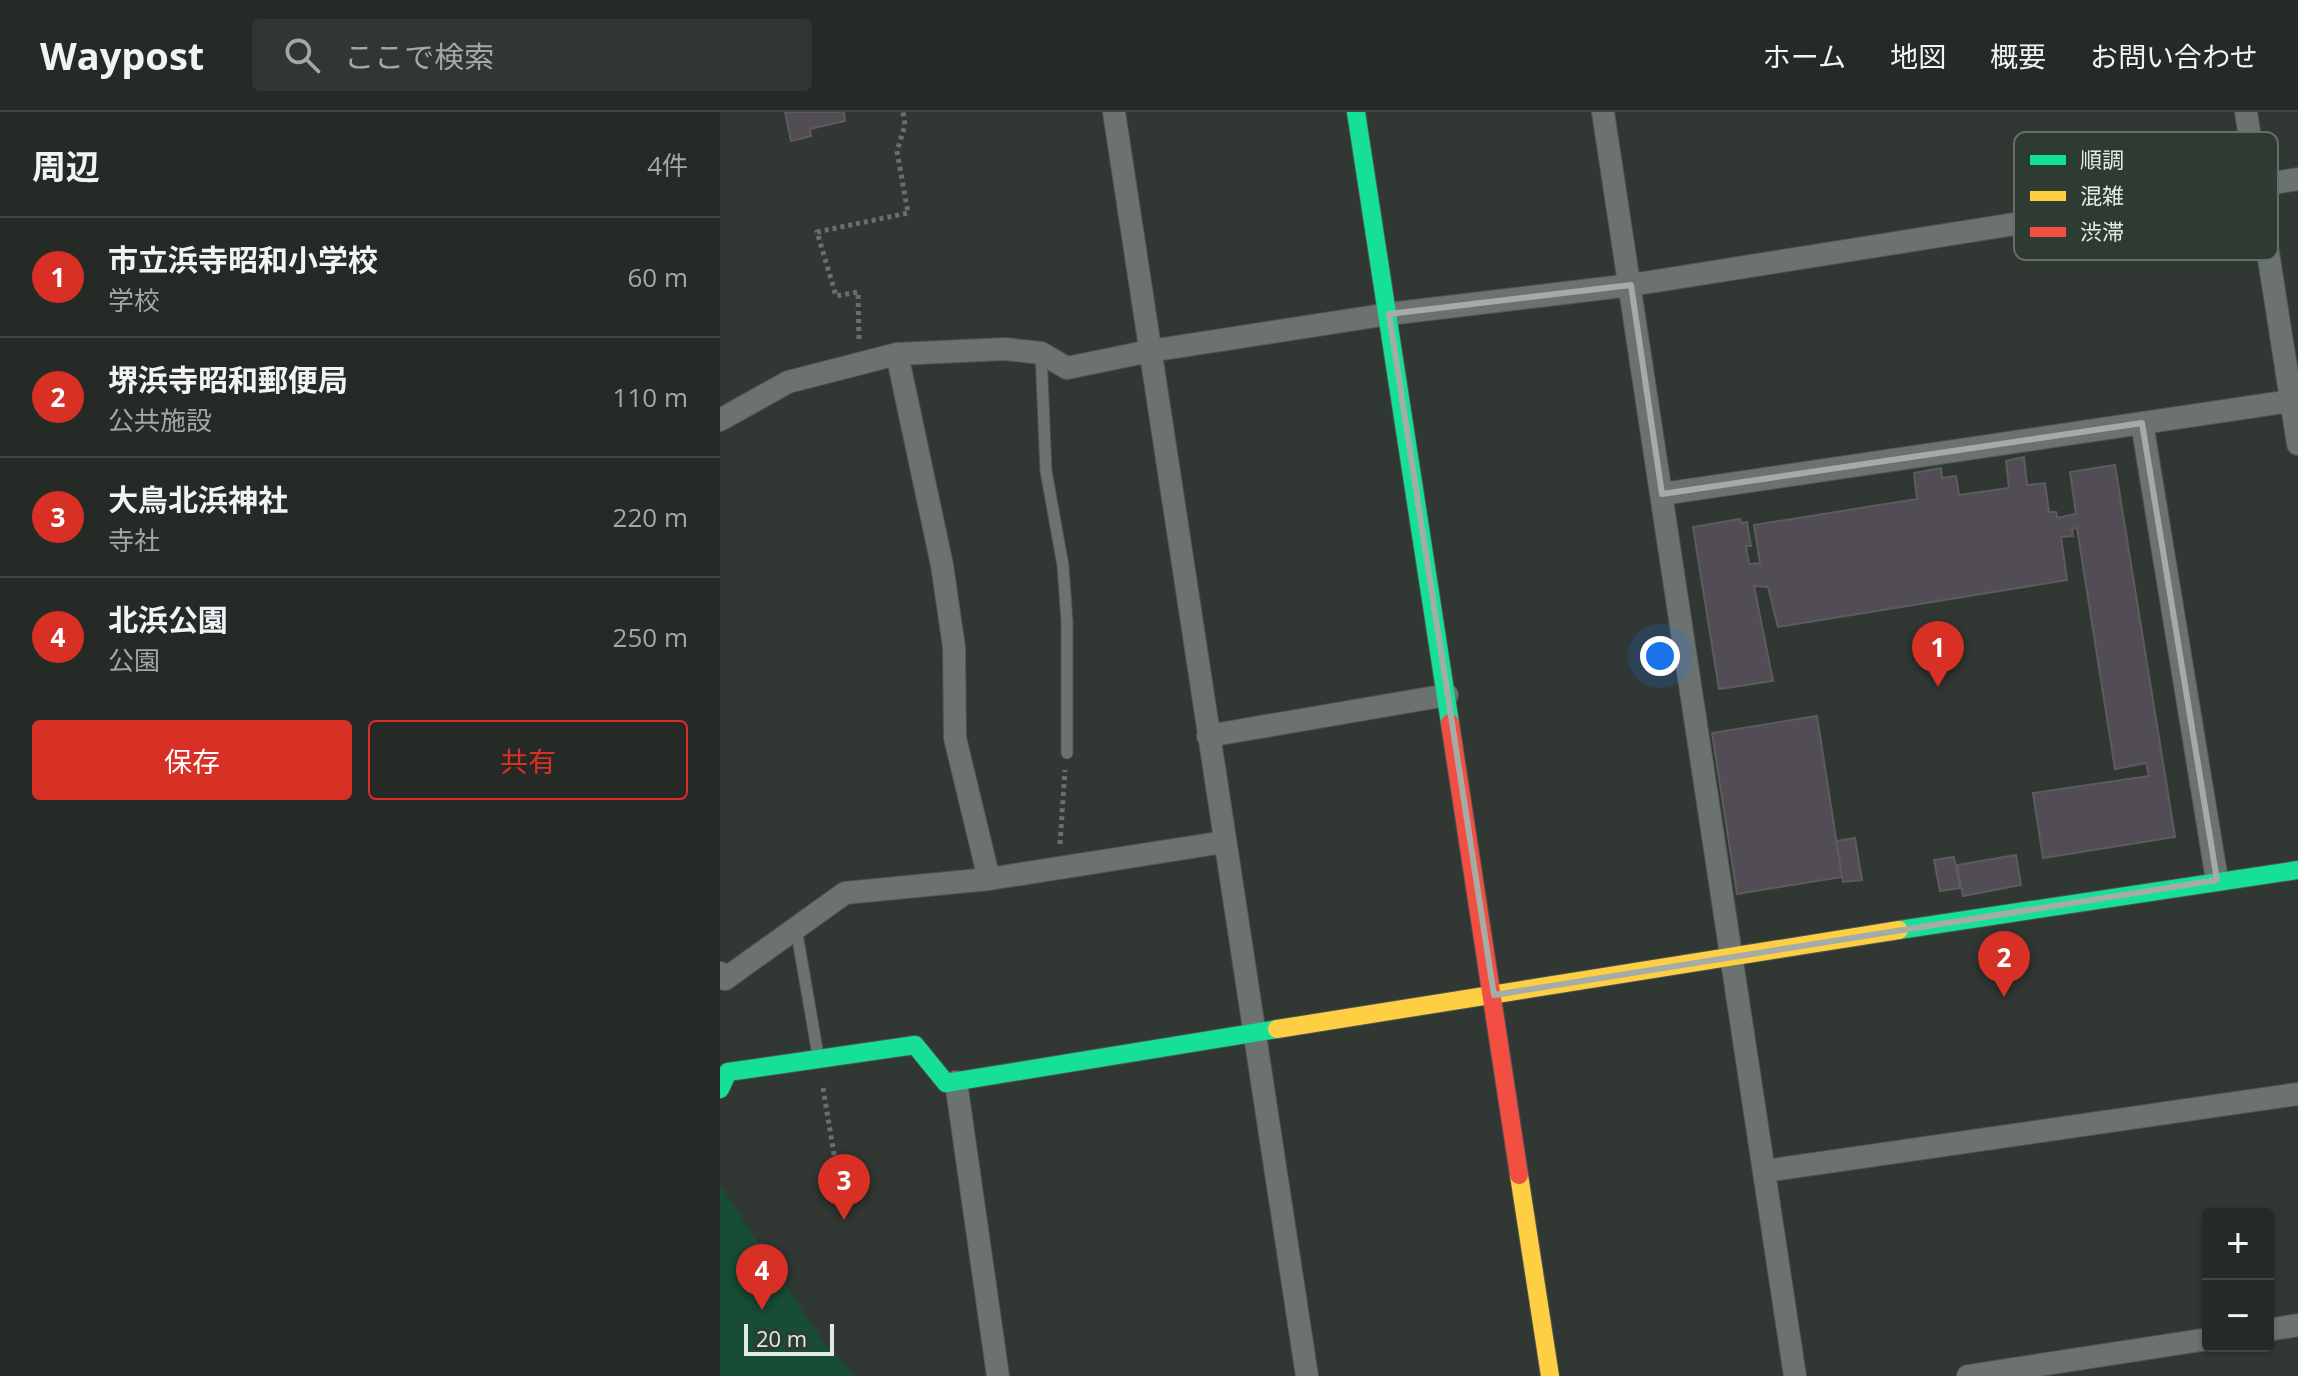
<!DOCTYPE html>
<html lang="ja">
<meta charset="utf-8">
<style>
body{margin:0;font-family:"Open Sans","Noto Sans JP",sans-serif;background:#313633;color:#f1f3f6}
.controls{position:absolute;right:24px;bottom:24px;display:grid;overflow:hidden;border-radius:8px;box-shadow:0 2px 6px #0004}
.controls button{width:72px;height:72px;display:grid;place-items:center;padding:0;border:0;border-bottom:2px solid #424644;background:#252a27;color:#f1f3f6;font:40px sans-serif}
.scale{position:absolute;left:24px;bottom:20px;width:90px;box-sizing:border-box;padding-left:8px;border:4px solid #e2eae5;border-top:0;font-size:22px;line-height:28px;white-space:nowrap;color:#e2eae5;-webkit-text-stroke:6px #2e3b33;paint-order:stroke}
.you{position:absolute;left:940px;top:544px;width:28px;height:28px;margin:-20px;border:6px solid #fff;border-radius:50%;background:#1a73e8;box-shadow:0 0 0 12px #1a73e833}
.badge{display:grid;place-items:center;width:52px;height:52px;border-radius:50%;background:#d93025;color:#fff;font-size:26px;font-weight:700}
.pin{position:absolute;translate:-50% -66px;filter:drop-shadow(0 2px 4px #0008)}
.pin::after{content:'';position:absolute;top:42px;width:28px;height:24px;background:inherit;clip-path:polygon(0 0,100% 0,50% 100%)}
.list{margin:0;padding:0;list-style:none}
h2{display:flex;justify-content:space-between;align-items:center;height:104px;margin:0;padding:0 32px;font-size:34px}
h2 small{font-size:26px;font-weight:400;color:#a3a7a7}
.list li{display:grid;grid-template-columns:52px 1fr auto;gap:24px;align-items:center;box-sizing:border-box;height:120px;padding:0 32px;border-top:2px solid #424644}
.list b{display:block;font-size:30px;white-space:nowrap}
.list p{margin:0;font-size:26px;white-space:nowrap;color:#a3a7a7}
.list em{font-size:26px;font-style:normal;color:#a3a7a7}
.actions{display:flex;gap:16px;padding:24px 32px}
.actions a{flex:1;padding:18px 0;border:2px solid #d93025;border-radius:8px;text-align:center;font-size:28px;color:#d93025}
.actions .main{background:#d93025;color:#fff}
.icon{flex:none;width:44px;height:44px;fill:none;stroke:currentColor;stroke-width:2;stroke-linecap:round;stroke-linejoin:round}
.map{position:relative;flex:none;width:1578px;height:1264px;overflow:hidden}
header{display:flex;align-items:center;gap:48px;box-sizing:border-box;height:112px;padding:0 40px;background:#252a27;border-bottom:2px solid #424644}
header strong{font-size:38px}
nav{display:flex;gap:44px;margin-inline-start:auto;font-size:28px}
.search{width:560px;height:72px;background:#313633;display:flex;align-items:center;gap:20px;box-sizing:border-box;padding:0 28px;border-radius:8px;color:#a3a7a7;font-size:30px}
main{display:flex}
aside{flex:1;background:#252a27}
.map>svg:first-child{display:block}
.green{fill:#174d36}
.building{fill:#524d55;stroke:#5b5c5c;stroke-width:2}
.lines{fill:none;stroke-linecap:round;stroke-linejoin:round}
.lane-casing{stroke:#4e5450;stroke-width:13}
.street-casing{stroke:#4e5450;stroke-width:24}
.fast-casing{stroke:#4e5450;stroke-width:20}
.slow-casing{stroke:#4e5450;stroke-width:20}
.jam-casing{stroke:#4e5450;stroke-width:20}
.path{stroke:#696f6b;stroke-width:5;stroke-dasharray:4 4;stroke-linecap:butt}
.lane{stroke:#6c726f;stroke-width:11}
.street{stroke:#6c726f;stroke-width:22}
.fast{stroke:#16e098;stroke-width:18}
.slow{stroke:#ffcf43;stroke-width:18}
.jam{stroke:#f24e42;stroke-width:18}
.marked{fill:none;stroke:#a4aca7;stroke-width:6;stroke-linejoin:round}
.key{fill:#2e3b33;stroke:#647068;stroke-width:2}
.key-label{font-size:22px;fill:#e2eae5}
</style>
<header>
<strong>Waypost</strong>
<div class="search"><svg class="icon" aria-label="search" viewBox="0 0 24 24"><circle cx="10" cy="10" r="6"/><path d="M15 15l6 6"/></svg>ここで検索</div>
<nav><a>ホーム</a><a>地図</a><a>概要</a><a>お問い合わせ</a></nav>
</header>
<main>
<aside>
<h2>周辺<small>4件</small></h2>
<ul class="list">
<li><span class="badge">1</span><div><b>市立浜寺昭和小学校</b><p>学校</p></div><em>60 m</em></li>
<li><span class="badge">2</span><div><b>堺浜寺昭和郵便局</b><p>公共施設</p></div><em>110 m</em></li>
<li><span class="badge">3</span><div><b>大鳥北浜神社</b><p>寺社</p></div><em>220 m</em></li>
<li><span class="badge">4</span><div><b>北浜公園</b><p>公園</p></div><em>250 m</em></li>
</ul>
<div class="actions"><a class="main">保存</a><a>共有</a></div>
</aside>
<div class="map">
<svg width="1578" height="1264" viewBox="0 0 1578 1264">
<rect width="100%" height="100%" fill="#313834"/>
<path class="green" d="M0 1073 105 1232 135 1264H0Z"/>
<path class="building" d="M65 0H124L125 9 90 17 91 24 71 29Z
M1304 345 1307 373 1325 371 1329 400H1336L1337 406 1356 402 1350 360 1395 353 1455 725 1323 746 1313 681 1429 664 1426 651 1395 657 1357 416 1352 417 1353 424 1341 425 1347 468 1058 515 1048 475 1034 474 1053 569 999 577 973 415 1020 407 1021 411 1027 410 1031 434H1026L1029 452 1040 451 1034 413 1197 387 1194 361 1221 356 1222 366 1236 364 1239 383 1289 376 1286 349Z
M1097 604 1122 765 1017 782 992 621Z
M1135 726 1142 768 1123 770 1116 729Z
M1296 743 1301 773 1243 784 1237 753Z
M1234 745 1240 776 1220 779 1214 748Z"/>
<g class="lines">
<defs>
<path id="lane" d="M321 241 326 359 343 454 347 510V641
M76 816 98 943"/>
<path id="street" d="M394 0 587 1264
M883 0 1075 1264
M1526 0 1578 332
M177 242 222 453 234 535 235 626 269 767
M0 308 68 270 177 242 285 237 321 241 347 256 430 239 669 202 911 173 1578 67
M1422 311 1497 768
M942 382 1578 288
M488 624 727 583
M0 861 5 867 125 781 269 767 504 730
M236 970 278 1264
M1045 1059 1578 982
M1548 1218 1578 1213
M1248 1264 1488 1227"/>
<path id="fast" d="M636 0 730 611
M1179 818 1578 758
M0 977 8 960 195 933 226 971 557 917"/>
<path id="slow" d="M557 917 1179 818
M799 1063 830 1264"/>
<path id="jam" d="M730 611 799 1063"/>
</defs>
<use href="#lane" class="lane-casing"/>
<use href="#street" class="street-casing"/>
<use href="#fast" class="fast-casing"/>
<use href="#slow" class="slow-casing"/>
<use href="#jam" class="jam-casing"/>
<path class="path" d="M139 227 138 180 116 184 97 120 188 101 177 39 185 13 183 0
M340 732 345 658
M103 976 117 1060"/>
<use href="#lane" class="lane"/>
<use href="#street" class="street"/>
<use href="#fast" class="fast"/>
<use href="#slow" class="slow"/>
<use href="#jam" class="jam"/>
</g>
<path class="marked" d="M911 173 942 382 1422 311 1497 768 774 883 669 202Z"/>
<rect x="1294" y="20" width="264" height="128" rx="12" class="key"/>
<rect x="1310" y="43" width="36" height="10" fill="#16e098"/>
<rect x="1310" y="79" width="36" height="10" fill="#ffcf43"/>
<rect x="1310" y="115" width="36" height="10" fill="#f24e42"/>
<g class="key-label">
<text x="1360" y="56">順調</text>
<text x="1360" y="92">混雑</text>
<text x="1360" y="128">渋滞</text>
</g>
</svg>
<div class="controls">
<button>+</button>
<button>−</button>
</div>
<div class="scale">20 m</div>
<div class="you"></div>
<div class="pin badge" style="left:1218px;top:575px">1</div>
<div class="pin badge" style="left:1284px;top:885px">2</div>
<div class="pin badge" style="left:124px;top:1108px">3</div>
<div class="pin badge" style="left:42px;top:1198px">4</div>
</div>
</main>
